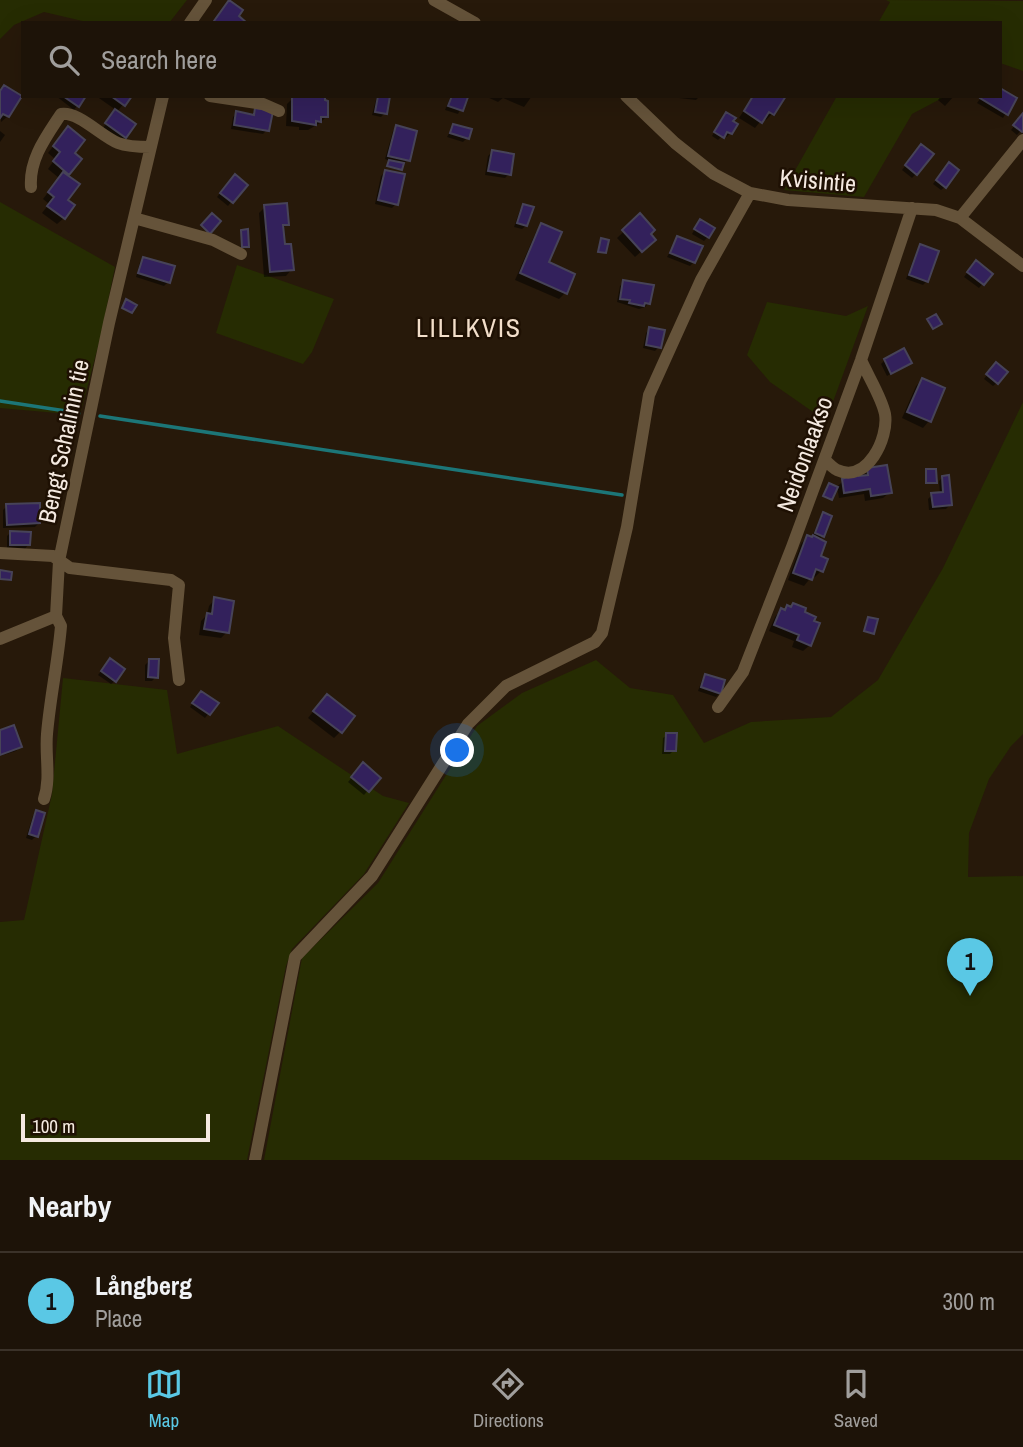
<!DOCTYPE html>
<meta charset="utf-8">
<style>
body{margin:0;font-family:"Archivo Narrow",sans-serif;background:#2a2016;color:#f1f3f6}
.scale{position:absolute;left:21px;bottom:18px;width:189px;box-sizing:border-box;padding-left:7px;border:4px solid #f5eae1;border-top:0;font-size:19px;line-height:24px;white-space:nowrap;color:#f5eae1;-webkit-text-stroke:5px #1e1003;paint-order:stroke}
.you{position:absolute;left:458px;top:751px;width:24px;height:24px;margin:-18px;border:5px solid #fff;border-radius:50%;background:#1a73e8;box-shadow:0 0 0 10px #1a73e833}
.badge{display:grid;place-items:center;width:46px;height:46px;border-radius:50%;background:#5ac8e5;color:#111;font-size:23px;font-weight:700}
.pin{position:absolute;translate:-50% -58px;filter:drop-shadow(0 2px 4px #0008)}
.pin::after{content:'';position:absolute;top:37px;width:24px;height:21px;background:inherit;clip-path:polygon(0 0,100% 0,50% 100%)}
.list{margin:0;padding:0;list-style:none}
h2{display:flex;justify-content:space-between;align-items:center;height:91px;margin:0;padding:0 28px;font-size:30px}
h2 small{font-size:23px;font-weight:400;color:#a09e9c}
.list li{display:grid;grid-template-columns:46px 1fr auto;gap:21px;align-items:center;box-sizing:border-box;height:98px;padding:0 28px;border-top:2px solid #3b3229}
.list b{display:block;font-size:26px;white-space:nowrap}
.list p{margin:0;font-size:23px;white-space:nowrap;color:#a09e9c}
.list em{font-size:23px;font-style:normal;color:#a09e9c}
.icon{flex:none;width:38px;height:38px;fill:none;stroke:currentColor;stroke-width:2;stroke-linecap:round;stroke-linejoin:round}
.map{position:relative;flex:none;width:1023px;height:1160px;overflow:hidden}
.search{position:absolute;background:#1d1308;box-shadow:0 7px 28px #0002;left:21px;right:21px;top:21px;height:77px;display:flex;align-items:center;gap:18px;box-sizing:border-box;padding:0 24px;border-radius:0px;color:#a09e9c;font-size:26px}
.sheet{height:189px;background:#1d1308}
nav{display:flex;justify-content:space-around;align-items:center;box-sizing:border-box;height:98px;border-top:2px solid #3b3229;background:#1d1308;font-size:19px;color:#a09e9c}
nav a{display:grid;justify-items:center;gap:4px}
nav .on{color:#5ac8e5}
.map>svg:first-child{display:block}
.green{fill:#262c02}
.shadow{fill:#0007}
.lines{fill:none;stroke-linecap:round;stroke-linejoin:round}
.stream{stroke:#1c7678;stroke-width:3.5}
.building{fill:#33215c;stroke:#474358;stroke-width:2}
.minor{stroke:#65533a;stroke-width:12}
.labels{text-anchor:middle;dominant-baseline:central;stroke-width:5;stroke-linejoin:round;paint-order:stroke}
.street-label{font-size:24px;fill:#f5eae1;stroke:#1e1003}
.neighbourhood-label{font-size:26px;letter-spacing:2px;fill:#f2deca;stroke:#1e1003}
</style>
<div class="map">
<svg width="1023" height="1160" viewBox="0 0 1023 1160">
<rect width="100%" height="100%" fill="#27190a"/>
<path class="green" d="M0 0H187L169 23H91L44 12 14 25 0 39Z
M886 0 1023 1V71L1000 63V23H878L890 2Z
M837 96H946L912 114 864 197 784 190Z
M0 202 115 267 100 339 80 415 0 408Z
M237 265 334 299 312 352 303 364 216 333Z
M767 302 846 316 868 306 826 421 770 382 747 355Z
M1023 402V734L1011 746 989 779 969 833 968 877 1023 876V1160H264L302 958 378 883 477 726 522 693 596 660 630 688 673 695 704 743 751 722 831 717 878 680 943 568Z
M63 678 167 690 177 754 278 726 383 796 409 803 364 874 292 949 286 966 247 1160H0V922L24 920 52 794Z"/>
<path class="shadow" d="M4 87 8 116 1 122 0 91Z
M56 96H84L74 110Z
M96 96H130L116 113 125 137 121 141 103 128 116 110Z
M325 96 326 117 320 123 308 130H299V127L286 126 287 104 293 98Z
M377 96H388L385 113 381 117 372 115Z
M451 96 466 98 458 114 445 110Z
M532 96 524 107 503 98 498 102 487 97Z
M679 96H700L696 100 679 98Z
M753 96H784L772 114 766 120 763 118 755 128 739 118Z
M941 96H954L945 106 938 100Z
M982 96 1015 99 1003 118 977 103Z
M256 110 267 130 263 134 231 129 233 117 237 113 251 116Z
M1023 115V128L1017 135 1011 130Z
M723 118 736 125 727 137 723 135 718 140 712 136Z
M453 126 467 138 463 142 447 137Z
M397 127 408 160 402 164 399 170 387 167 390 161 385 159 393 131Z
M0 131 5 135 0 142Z
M62 135 72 153 79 159 66 176 64 218 57 224 42 213 49 204 43 199 59 178 48 169 55 159 48 153Z
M918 150 916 174 912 178 902 170Z
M492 152 509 174 505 178 485 175 488 156Z
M945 168V187L941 190 933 184Z
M385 172 396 204 392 208 375 204 381 176Z
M231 180 245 185 228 206 217 197Z
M523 206 526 226 522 229 514 227 520 210Z
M265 207 287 224 282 229 283 246 292 269 286 276 264 277 259 213Z
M640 216 654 240 635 257 617 238Z
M697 225 708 237 704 241 692 234Z
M542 226 546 263 565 293 559 299 515 280 536 232Z
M678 238 694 262 690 266 667 257Z
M921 246 927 281 923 285 906 279 917 250Z
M144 259 168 282 164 286 136 277 140 262Z
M972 266 991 274 979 288 964 277Z
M624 282 649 303 645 307 639 309 617 302 620 286Z
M650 329 659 347 655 351 643 348 646 333Z
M885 360 910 363 887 376 881 364Z
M992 368 997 383 993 386 984 379Z
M922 380 929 421 923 428 902 418 916 386Z
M868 470 890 492 883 498 865 501 864 494 839 498 837 487 848 476 858 478Z
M943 477 950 505 946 509 929 510 928 499 932 495 940 494 939 481Z
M7 506 39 523 35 527 3 528V510Z
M823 514V536L818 540 821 571 815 577 812 576 804 586 788 580 801 544 807 537 811 539 820 518Z
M11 532 28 545 25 549 7 548V536Z
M215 599 227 632 221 638 199 635 201 621 207 615 209 606Z
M793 605 810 645 803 651 792 647 794 641 769 631 775 617 781 610Z
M149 661 156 677 152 681H145V665Z
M107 664 115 681 111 684 98 675Z
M706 676 720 693 716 697 698 691 702 680Z
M197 697 216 704 205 718 190 707Z
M321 702 340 732 334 738 308 718Z
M0 732 20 747 16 751 0 756Z
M667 735 674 750 670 754H662L663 738Z
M363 765 379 778 364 795 348 782Z
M37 812 36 836 32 840 26 838 33 816Z"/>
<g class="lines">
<path class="stream" d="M0 401 79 413
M100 416 622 495"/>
</g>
<path class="building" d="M229 0 243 10 239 16 247 23H217L214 21Z
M4 85 22 96 9 117 3 114 0 118V91Z
M1000 88 1017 98 1008 115 980 98 981 96H1000Z
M63 96H86L79 107Z
M111 96H132L125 106Z
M292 96H325V100L328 101V117H321V122L316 121V125L292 121Z
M378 96H390L387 114 375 112Z
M452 96 468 97 463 111 448 106Z
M753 96H786L774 115 769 112 762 123 744 111Z
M255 108 273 111 269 131 234 125 236 111 254 115Z
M115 109 136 124 126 138 105 123Z
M726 112 736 118 733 121 738 124 732 134 727 132 724 138 714 132Z
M1023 113V131L1022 132 1013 125Z
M453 124 472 129 469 139 450 133Z
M396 125 417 131 410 161 388 156Z
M68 126 85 140 75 153 82 159 69 175 53 161 60 152 53 146Z
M921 144 934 154 917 175 905 165Z
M492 150 514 154 511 175 488 171Z
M389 160 404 163 402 170 387 166Z
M949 162 959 170 946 188 936 180Z
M385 170 405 174 398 205 378 200Z
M63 172 80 184 68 200 75 205 65 219 47 206 54 197 48 192Z
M235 174 248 185 233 203 220 193Z
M287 203 289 225H283L285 244H291L294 270 270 272 264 205Z
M523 204 534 207 527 226 517 223Z
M212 213 221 221 210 234 201 225Z
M640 213 655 230 651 234 656 240 642 252 622 230Z
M700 219 715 228 709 238 694 229Z
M541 223 562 232 549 262 575 274 567 294 520 273Z
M248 229 249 247H242L241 230Z
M677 236 703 246 695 263 670 253Z
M601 238 609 240 606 253 598 252Z
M920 244 939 251 928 282 909 275Z
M143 257 175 266 170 283 138 273Z
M976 260 993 274 984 285 967 272Z
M623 280 654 285 650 304 645 303 644 306 629 303 630 300 620 299Z
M126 299 137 305 132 313 122 308Z
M936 314 942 324 933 329 927 319Z
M649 327 665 330 661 348 646 345Z
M904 348 912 363 891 374 884 359Z
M996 362 1008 372 998 384 986 374Z
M922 378 945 388 931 422 907 412Z
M887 465 892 493 871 496 870 489 844 493 842 479 859 472V476L868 475 867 468Z
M926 469H936L937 483H926Z
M949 475 952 505 933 507 931 493 943 492 942 476Z
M829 483 838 487 832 500 823 496Z
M40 503V523L7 525 6 504Z
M823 512 832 516 824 537 815 533Z
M10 531 31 532 30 545H10Z
M807 535 812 537 813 535 826 542 821 556 828 559 823 572 816 569 812 580 793 573Z
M0 570 12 572 11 580 0 579Z
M214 597 234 601 229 633 204 629 207 613 212 614Z
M793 603 806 608 805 612 816 617 814 621 820 623 811 646 797 640 799 635 774 625 781 608 785 610 787 605 791 607Z
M868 617 878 619 874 634 864 631Z
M110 658 125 669 116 682 101 671Z
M149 659H159L158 678 148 677Z
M705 674 725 680 721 694 701 687Z
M201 691 219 703 210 715 192 703Z
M327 694 355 716 342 733 313 711Z
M14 725 22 747 0 755V730Z
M666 733H677L676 751H665Z
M363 762 381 778 369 792 351 777Z
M36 810 45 813 38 837 29 834Z"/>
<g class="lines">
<path class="minor" d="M434 0 475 23
M190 23 206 0
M210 96 263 104 279 111
M626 96 675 143 714 174 750 193 788 200 936 210 960 218 1023 266
M31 187C29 159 46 137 61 114 78 111 101 136 118 143 128 147 141 147 151 147
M134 218 213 240 241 254
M960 218 1023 140
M825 460C828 463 833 468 837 470 867 484 889 438 885 414 882 398 868 376 861 360
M0 553 53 556 70 568 171 580 179 585 174 638 179 680
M0 639 56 616
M718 707 743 672 792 547 861 360 912 208
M44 799C51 778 45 756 47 734 50 698 58 662 61 626L56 616 59 561 109 323 163 96
M255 1160 295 957 372 876 468 724 506 686 595 642 602 633 627 527 649 395 701 280 750 193"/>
</g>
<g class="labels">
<g class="street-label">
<text transform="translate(818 180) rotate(5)">Kvisintie</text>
<text transform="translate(63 441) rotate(-78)">Bengt Schalinin tie</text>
<text transform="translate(804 454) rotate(-70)">Neidonlaakso</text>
</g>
<g class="neighbourhood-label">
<text x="469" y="327">LILLKVIS</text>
</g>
</g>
</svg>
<div class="scale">100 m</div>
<div class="you"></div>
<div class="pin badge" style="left:970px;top:996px">1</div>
<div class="search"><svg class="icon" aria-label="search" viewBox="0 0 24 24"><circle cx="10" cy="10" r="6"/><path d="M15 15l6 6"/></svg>Search here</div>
</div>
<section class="sheet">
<h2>Nearby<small></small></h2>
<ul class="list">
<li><span class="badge">1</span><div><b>Långberg</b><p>Place</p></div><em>300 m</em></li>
</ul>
</section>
<nav>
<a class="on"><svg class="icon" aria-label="map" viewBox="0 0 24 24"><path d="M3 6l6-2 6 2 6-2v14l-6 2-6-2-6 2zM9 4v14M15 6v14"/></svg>Map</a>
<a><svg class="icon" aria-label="directions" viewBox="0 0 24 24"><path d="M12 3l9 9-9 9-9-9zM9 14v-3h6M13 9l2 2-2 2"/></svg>Directions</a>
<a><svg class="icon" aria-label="saved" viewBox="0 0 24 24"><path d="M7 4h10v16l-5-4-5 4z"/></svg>Saved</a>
</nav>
